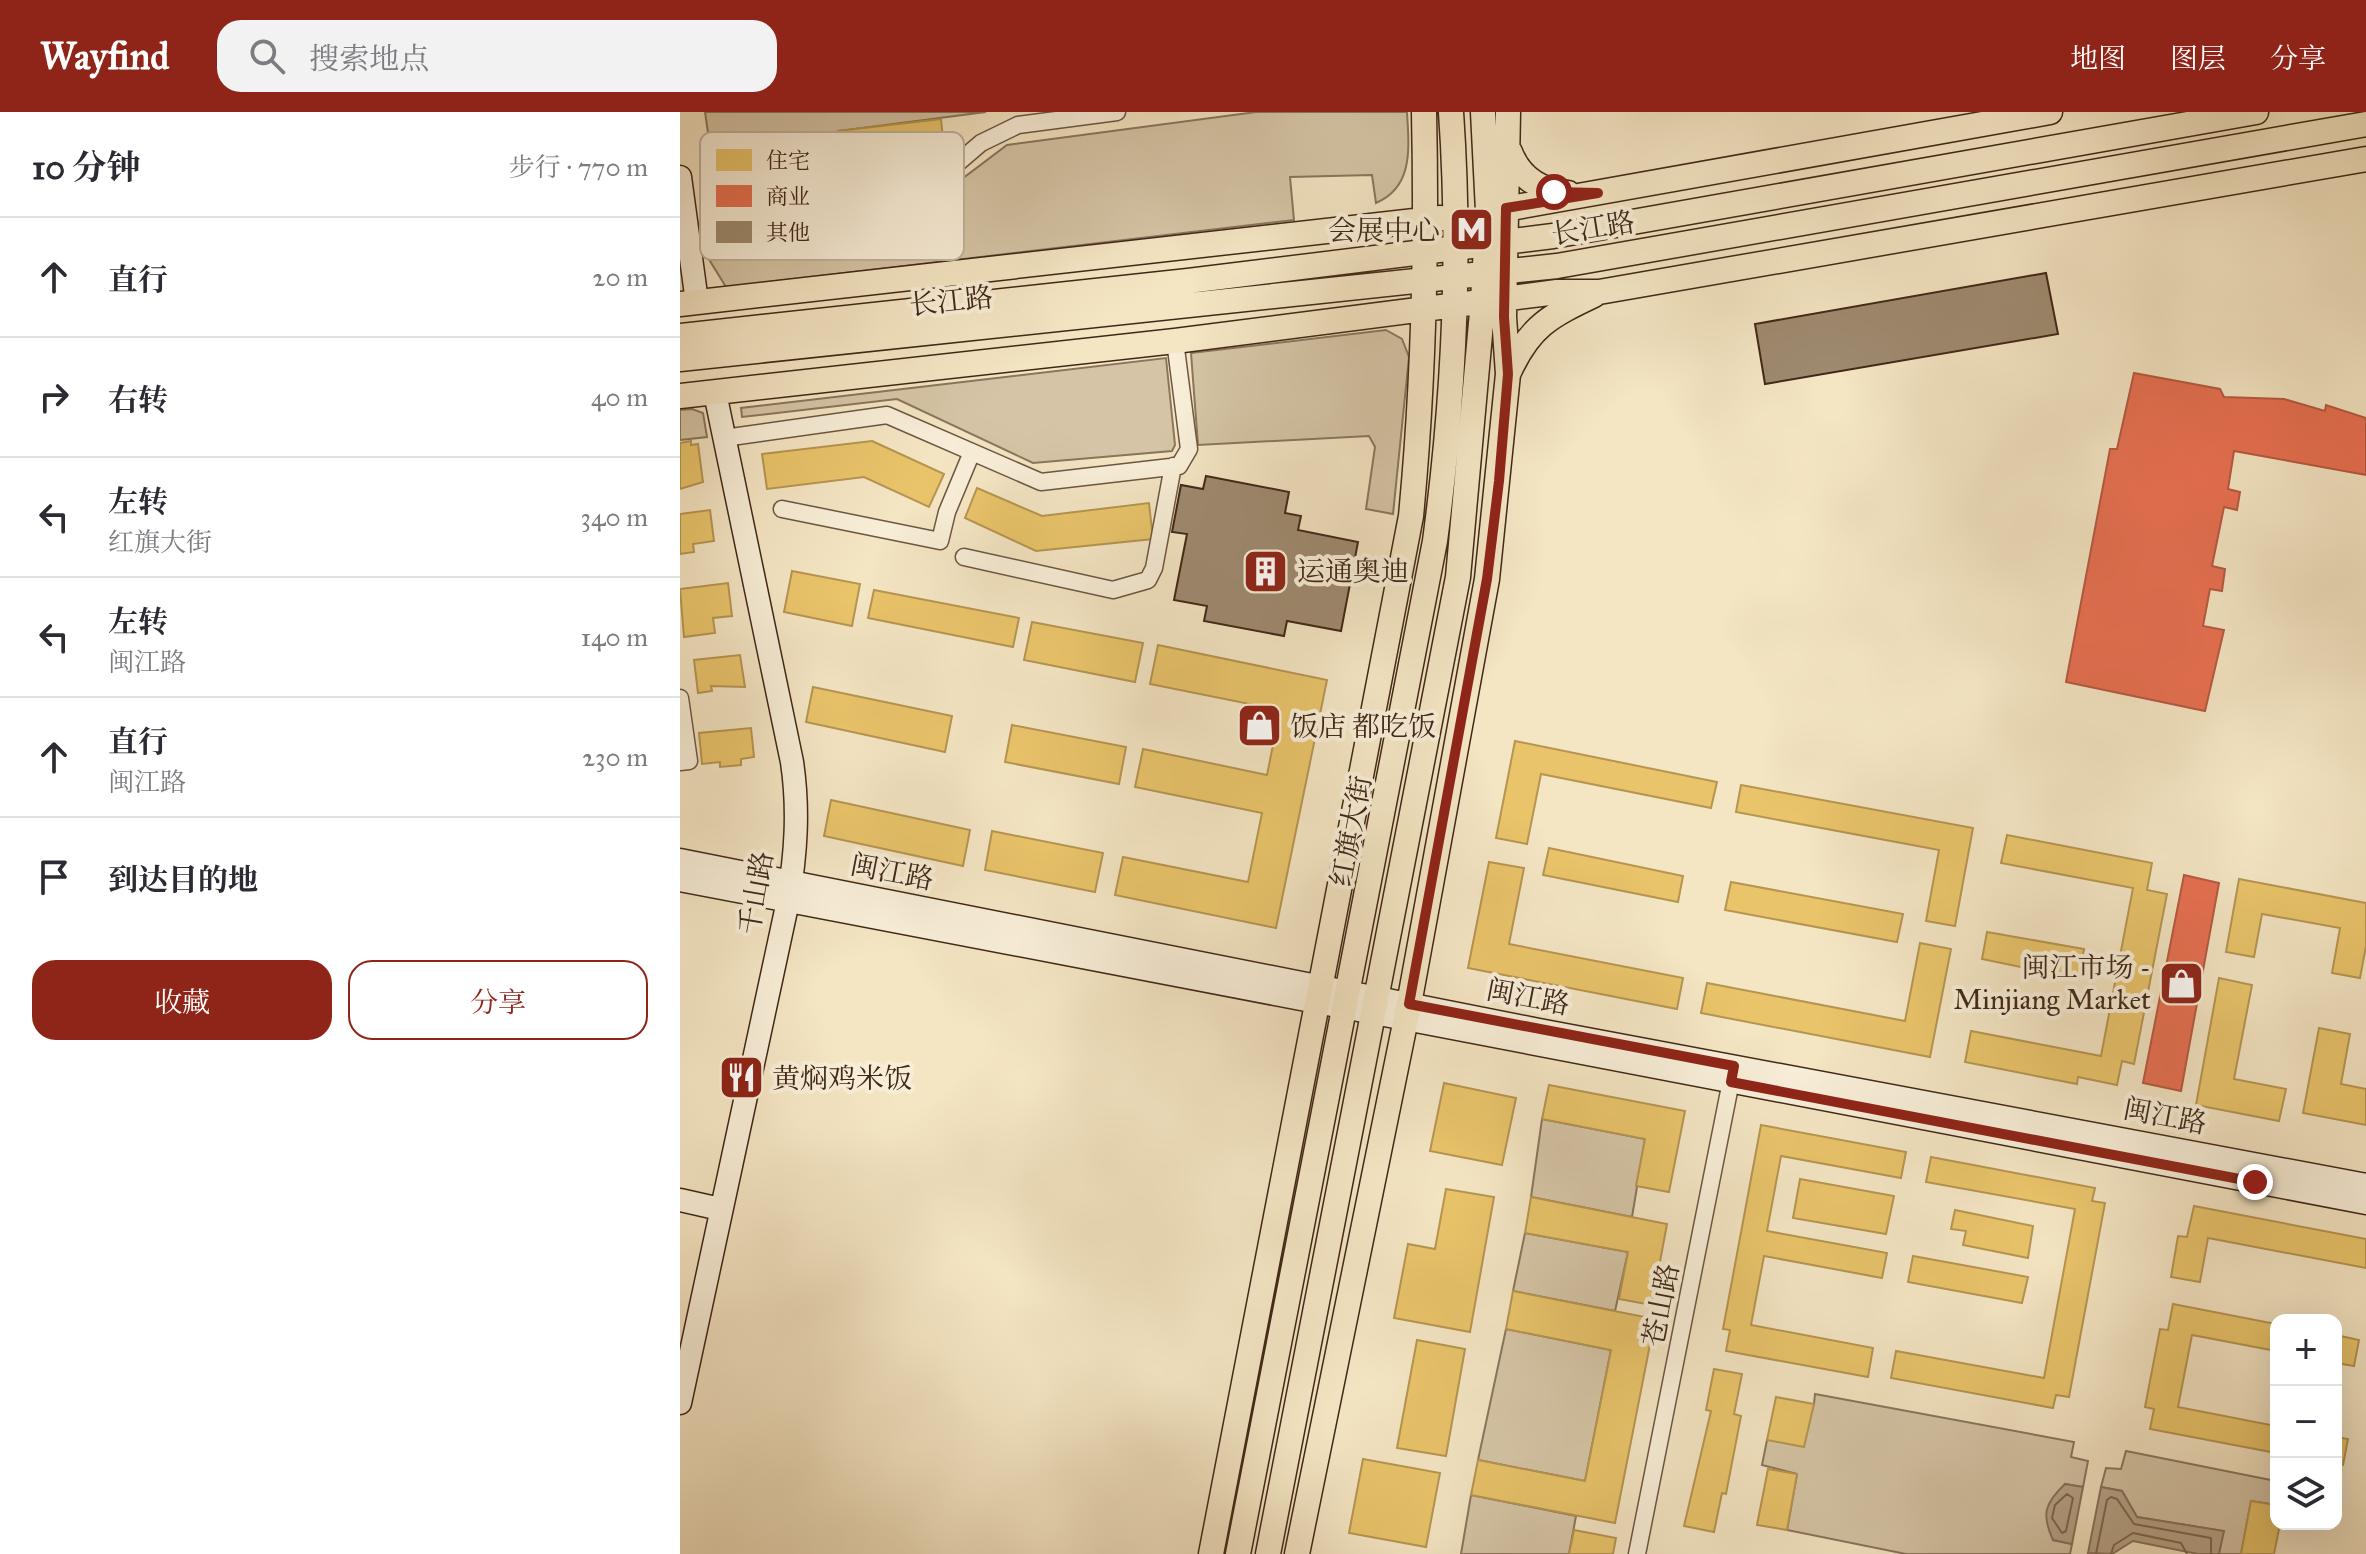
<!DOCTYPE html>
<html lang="zh">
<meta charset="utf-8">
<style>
body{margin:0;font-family:"IM FELL Great Primer","Noto Serif SC",serif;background:#f2f2f3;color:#2b2b33}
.controls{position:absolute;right:24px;bottom:24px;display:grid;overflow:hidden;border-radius:16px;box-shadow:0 8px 32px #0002}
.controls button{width:72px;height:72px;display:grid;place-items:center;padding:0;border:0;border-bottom:2px solid #e1e1e2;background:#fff;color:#2b2b33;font:40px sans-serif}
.stop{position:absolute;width:24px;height:24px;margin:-18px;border:6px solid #8f2418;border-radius:50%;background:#fff}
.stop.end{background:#8f2418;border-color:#fff;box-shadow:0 2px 8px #0008}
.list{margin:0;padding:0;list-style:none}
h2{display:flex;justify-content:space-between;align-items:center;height:104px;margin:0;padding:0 32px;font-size:34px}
h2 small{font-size:26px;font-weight:400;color:#7c7c81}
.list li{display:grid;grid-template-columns:52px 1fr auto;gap:24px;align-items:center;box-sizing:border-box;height:120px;padding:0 32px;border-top:2px solid #e1e1e2}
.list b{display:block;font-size:30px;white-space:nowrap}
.list p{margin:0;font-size:26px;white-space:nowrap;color:#7c7c81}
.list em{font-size:26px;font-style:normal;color:#7c7c81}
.actions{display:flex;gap:16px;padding:24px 32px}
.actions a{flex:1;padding:18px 0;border:2px solid #8f2418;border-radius:24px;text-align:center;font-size:28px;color:#8f2418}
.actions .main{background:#8f2418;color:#fff}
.icon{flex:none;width:44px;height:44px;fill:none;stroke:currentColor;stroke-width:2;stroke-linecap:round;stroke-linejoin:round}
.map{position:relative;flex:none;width:1686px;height:1442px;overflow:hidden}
header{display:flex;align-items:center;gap:48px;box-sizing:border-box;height:112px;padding:0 40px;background:#8f2418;color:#fff}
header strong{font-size:38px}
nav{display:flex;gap:44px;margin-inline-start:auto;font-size:28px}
.search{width:560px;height:72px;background:#f2f2f3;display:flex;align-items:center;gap:20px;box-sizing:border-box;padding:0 28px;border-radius:24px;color:#7c7c81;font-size:30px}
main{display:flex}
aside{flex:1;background:#fff}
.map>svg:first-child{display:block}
.green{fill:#d5c5a6;stroke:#8a765e;stroke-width:2}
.water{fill:#b7a489;stroke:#87725b;stroke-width:2}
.homes{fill:#e9c46a;stroke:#b69551;stroke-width:2}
.shops{fill:#e76f51;stroke:#b55940;stroke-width:2}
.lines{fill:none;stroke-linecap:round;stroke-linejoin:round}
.shore{stroke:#7c6650;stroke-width:2}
.building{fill:#9e8a70;stroke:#402717;stroke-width:2}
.street-casing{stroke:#6d5642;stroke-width:19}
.secondary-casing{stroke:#402717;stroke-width:25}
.primary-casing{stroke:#402717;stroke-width:27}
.street{stroke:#f8eed8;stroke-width:16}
.secondary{stroke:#f8eed8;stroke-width:22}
.primary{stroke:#f4e5c3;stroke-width:24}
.route{stroke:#8f2418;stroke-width:10}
.labels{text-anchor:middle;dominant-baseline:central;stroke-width:8;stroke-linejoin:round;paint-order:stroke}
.street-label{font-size:28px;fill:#402717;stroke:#f8eed8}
.poi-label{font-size:28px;fill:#402717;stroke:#f8eed8;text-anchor:start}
.key{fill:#f8eed8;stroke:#c1b29e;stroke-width:2}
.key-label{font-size:22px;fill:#402717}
</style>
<header>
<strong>Wayfind</strong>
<div class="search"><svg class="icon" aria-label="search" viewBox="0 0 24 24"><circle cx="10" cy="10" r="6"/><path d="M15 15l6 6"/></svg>搜索地点</div>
<nav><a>地图</a><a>图层</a><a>分享</a></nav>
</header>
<main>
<aside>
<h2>10 分钟<small>步行 · 770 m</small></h2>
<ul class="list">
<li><svg class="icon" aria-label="ahead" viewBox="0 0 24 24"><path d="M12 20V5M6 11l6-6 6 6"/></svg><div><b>直行</b></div><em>20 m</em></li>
<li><svg class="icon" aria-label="right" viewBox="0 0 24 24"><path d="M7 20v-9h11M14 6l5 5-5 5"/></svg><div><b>右转</b></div><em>40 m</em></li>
<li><svg class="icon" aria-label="left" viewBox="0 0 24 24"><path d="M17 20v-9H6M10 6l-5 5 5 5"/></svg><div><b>左转</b><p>红旗大街</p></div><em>340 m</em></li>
<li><svg class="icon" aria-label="left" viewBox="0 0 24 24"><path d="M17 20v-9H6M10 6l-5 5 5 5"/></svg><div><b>左转</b><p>闽江路</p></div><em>140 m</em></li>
<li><svg class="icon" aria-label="ahead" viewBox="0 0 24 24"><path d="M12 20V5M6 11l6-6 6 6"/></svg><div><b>直行</b><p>闽江路</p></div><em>230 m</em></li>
<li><svg class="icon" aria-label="arrive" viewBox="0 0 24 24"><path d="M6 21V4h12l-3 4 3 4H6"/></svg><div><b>到达目的地</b></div></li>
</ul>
<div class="actions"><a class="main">收藏</a><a>分享</a></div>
</aside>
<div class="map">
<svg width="1686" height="1442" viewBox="0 0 1686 1442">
<rect width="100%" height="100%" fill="#f4e5c3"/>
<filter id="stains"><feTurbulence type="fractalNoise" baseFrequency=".0025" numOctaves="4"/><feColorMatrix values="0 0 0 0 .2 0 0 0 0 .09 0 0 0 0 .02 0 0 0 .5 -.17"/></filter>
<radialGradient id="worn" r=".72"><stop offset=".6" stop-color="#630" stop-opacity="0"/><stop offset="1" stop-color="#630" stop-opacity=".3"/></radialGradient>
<path class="green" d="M25 0H306L158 19 161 48 34 62Z
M576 0H727C729 35 734 75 696 91L692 63 610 65 614 108 46 175 25 141 187 120 238 100 327 33Z
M706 218 722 227 729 245 713 402 686 397 695 335 689 324 518 333 511 241Z
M486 246 495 333 492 339 353 351 217 287 62 305 61 296Z
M12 297 23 301 27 325 0 328V298Z
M862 1007 965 1027 952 1105 851 1085Z
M845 1121 948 1140 935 1199 833 1179Z
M826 1217 931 1238 905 1369 798 1348Z
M1135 1282 1394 1330 1391 1345 1408 1349 1403 1375 1385 1372 1373 1428 1392 1432 1390 1442H1226L1107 1418 1117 1362 1082 1353 1087 1328 1134 1292Z
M1446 1339 1596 1369V1393L1571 1389 1561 1442H1539L1543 1419 1457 1405 1442 1379 1421 1375 1426 1356 1441 1357Z
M791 1383 896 1404 889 1442H781Z"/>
<path class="water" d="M1385 1372 1403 1375 1392 1432 1373 1428C1361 1402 1365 1391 1385 1372Z
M1421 1375 1442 1379 1457 1405 1544 1419 1539 1442H1518L1453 1429 1432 1442 1408 1441Z"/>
<path class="homes" d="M261 7 266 55 193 63 196 91 39 109 34 62 161 48 158 19Z
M11 329V333L18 332 23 370 0 377V331Z
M192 329 264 362 249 395 184 365 87 377 82 342Z
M297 376 362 404 469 391 473 427 356 439 285 406Z
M30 398 34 429 13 432 14 440 0 442V402Z
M112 459 180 472 172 514 104 500Z
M48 471 52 504 33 506 35 521 4 525 0 477Z
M194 478 339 506 333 535 188 506Z
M352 510 463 531 455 570 344 548Z
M478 533 647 568 596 816 435 783 443 745 568 770 582 701 455 675 463 637 587 663 600 598 470 572Z
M60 543 65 575 31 574 32 579 18 581 14 548Z
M133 575 272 604 265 640 126 610Z
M332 613 446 635 439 672 325 650Z
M71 616 74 645 61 647V653L40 655V650L22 652 19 621Z
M835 629 1037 670 1031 696 861 662 847 732 816 726Z
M1061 673 1293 716 1275 814 1246 809 1259 738 1056 700Z
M151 688 290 718 283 754 144 724Z
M312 719 423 741 415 780 305 758Z
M1327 723 1472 751 1467 778 1487 782 1454 952 1442 949 1437 973 1398 965 1397 972 1285 950 1291 919 1421 944 1453 776 1321 751Z
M869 736 1003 764 998 790 863 763Z
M809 750 844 756 829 832 1003 866 997 897 788 856Z
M1559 767 1686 791V834L1680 866 1652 861 1660 816 1582 802 1574 845 1546 840Z
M1051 770 1223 802 1217 830 1045 798Z
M1307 820 1404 837 1399 867 1302 847Z
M1240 831 1271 837 1250 945 1021 901 1027 871 1225 909Z
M1539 866 1572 873 1554 967 1606 977 1599 1009 1516 993Z
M1639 916 1670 922 1661 972 1686 977V1013L1623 1001Z
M764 971 836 986 822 1053 750 1039Z
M869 973 1005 999 989 1080 956 1074 965 1027 862 1007Z
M1081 1013 1226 1040 1221 1066 1101 1044 1087 1119 1207 1141 1202 1166 1084 1144 1071 1213 1193 1236 1188 1265 1046 1239 1050 1218 1043 1217Z
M1251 1045 1415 1076 1412 1089 1425 1091 1389 1285 1376 1283 1373 1296 1211 1266 1216 1239 1364 1266 1395 1097 1246 1070Z
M1120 1067 1214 1084 1206 1122 1113 1106Z
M766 1077 814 1085 790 1220 714 1206 728 1132 755 1137Z
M851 1085 987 1112 972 1193 939 1187 948 1140 845 1121Z
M1514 1094 1686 1127V1156L1528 1126 1520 1170 1491 1165 1498 1124 1507 1125Z
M1275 1098 1353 1114 1348 1146 1283 1133 1286 1119 1271 1117Z
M1233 1144 1348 1165 1342 1191 1228 1170Z
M833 1179 975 1207 935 1411 791 1383 798 1348 905 1369 931 1238 826 1217Z
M1493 1192 1596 1212V1239L1512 1223 1498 1295 1596 1314V1341L1470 1317 1474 1297 1465 1295 1480 1217 1488 1218Z
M1656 1223 1679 1228 1674 1254 1656 1251Z
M737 1228 785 1237 766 1344 717 1336Z
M1034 1257 1062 1262 1054 1302 1061 1304 1046 1382 1042 1381 1034 1420 1004 1414 1031 1299 1026 1298Z
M1096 1285 1134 1292 1124 1335 1087 1328Z
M1656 1325 1668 1327 1663 1353 1656 1352Z
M683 1347 760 1361 746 1435 669 1421Z
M1088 1357 1117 1362 1107 1418 1077 1413Z
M1571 1389 1596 1393V1412H1600L1594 1442H1561Z
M894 1418 936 1426 933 1442H889Z"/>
<path class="shops" d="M1454 261 1540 277 1544 285 1604 287 1645 299 1646 293 1686 306V363L1554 339 1548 377 1560 380 1557 398 1544 395 1532 454 1545 457 1542 479 1530 477 1523 514 1544 518 1525 599 1386 570 1430 337H1437Z
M1504 763 1539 771 1501 979 1463 971Z"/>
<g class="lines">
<path class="shore" d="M1387 1382 1393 1386 1386 1419 1382 1421 1372 1406 1375 1393Z
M1416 1442 1427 1388 1431 1385 1437 1387 1454 1412 1531 1426V1442
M1431 1442 1434 1433 1453 1421 1501 1431 1507 1442"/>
</g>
<path class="building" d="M1366 161 1378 222 1085 272 1075 212Z
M526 364 609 380 605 401 621 404 618 418 678 430 661 519 607 509 604 524 524 509 527 494 494 488 507 422 492 420 501 373 523 377Z"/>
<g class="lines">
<defs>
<path id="street" d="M10 132 185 111 232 90 301 31 338 13 437 0
M44 326 207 303 361 370 499 354 509 337 495 229
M102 397 260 429 267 400 292 340
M284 445 433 478 468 468 474 456 493 354
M0 586 9 649 0 650
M957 1442 1053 959"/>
<path id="secondary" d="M0 65 17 190
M0 748 859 918 1686 1073
M0 768 1686 1091
M0 1088 40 1097
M0 1291 108 789C116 741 119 698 112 650L35 281"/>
<path id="primary" d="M830 40C840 66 860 79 888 81
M814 99 1370 0
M0 192 761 106
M0 224 508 169 873 124 1576 0
M0 247 877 154 1686 12
M829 260C850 214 870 204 914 183
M0 284 495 229 877 180H919L1686 47
M531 1442 731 404C744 268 747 137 744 0
M558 1442 755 429C774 287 781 143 771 0
M588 1442 778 465 803 189 808 99 803 0
M617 1442 729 892 807 467 828 262 824 205 828 0"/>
</defs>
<use href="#street" class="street-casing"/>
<use href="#secondary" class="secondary-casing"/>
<use href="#primary" class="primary-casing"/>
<use href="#street" class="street"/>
<use href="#secondary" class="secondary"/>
<use href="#primary" class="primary"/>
</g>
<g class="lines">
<path class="route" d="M874 80 918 81 826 96 824 205 828 262 819 369 807 467 729 892 1054 954 1051 970 1575 1070"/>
</g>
<defs>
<symbol id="metro-square" viewBox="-11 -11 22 22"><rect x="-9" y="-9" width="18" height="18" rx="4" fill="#8f2418" stroke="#f8eed8"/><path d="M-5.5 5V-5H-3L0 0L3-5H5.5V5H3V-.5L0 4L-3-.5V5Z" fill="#fff"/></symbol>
<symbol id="building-square" viewBox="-11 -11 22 22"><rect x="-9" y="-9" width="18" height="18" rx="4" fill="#8f2418" stroke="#f8eed8"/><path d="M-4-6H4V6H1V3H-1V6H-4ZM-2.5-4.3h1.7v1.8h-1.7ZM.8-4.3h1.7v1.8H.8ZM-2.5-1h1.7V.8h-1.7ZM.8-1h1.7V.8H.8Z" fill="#fff"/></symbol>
<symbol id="shop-square" viewBox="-11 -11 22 22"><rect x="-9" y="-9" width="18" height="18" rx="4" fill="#8f2418" stroke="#f8eed8"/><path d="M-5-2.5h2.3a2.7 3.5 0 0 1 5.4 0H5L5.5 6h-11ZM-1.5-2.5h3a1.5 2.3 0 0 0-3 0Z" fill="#fff"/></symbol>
<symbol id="restaurant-square" viewBox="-11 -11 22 22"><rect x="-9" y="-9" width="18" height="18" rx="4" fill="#8f2418" stroke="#f8eed8"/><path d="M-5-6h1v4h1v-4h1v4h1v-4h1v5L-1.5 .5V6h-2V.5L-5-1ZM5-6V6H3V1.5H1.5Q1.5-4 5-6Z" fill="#fff"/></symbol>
</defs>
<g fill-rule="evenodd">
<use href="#metro-square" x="766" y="92" width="51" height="51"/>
<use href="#building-square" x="560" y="434" width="51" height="51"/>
<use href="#shop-square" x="554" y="588" width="51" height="51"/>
<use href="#shop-square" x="1476" y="846" width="51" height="51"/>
<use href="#restaurant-square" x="36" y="940" width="51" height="51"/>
</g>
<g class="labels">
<g class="street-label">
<text transform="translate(913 116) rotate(-9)">长江路</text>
<text transform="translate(271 189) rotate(-6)">长江路</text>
<text transform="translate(671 719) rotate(-79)">红旗大街</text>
<text transform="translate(212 760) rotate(11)">闽江路</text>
<text transform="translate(76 781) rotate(-80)">千山路</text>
<text transform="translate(848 885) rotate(11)">闽江路</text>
<text transform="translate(1485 1004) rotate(11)">闽江路</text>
<text transform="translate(981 1193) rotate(-79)">苍山路</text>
</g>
<g class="poi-label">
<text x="760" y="118" text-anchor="end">会展中心</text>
<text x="617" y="459">运通奥迪</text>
<text x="610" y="614">饭店 都吃饭</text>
<text x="1471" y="855" text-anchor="end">闽江市场 -<tspan x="1471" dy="32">Minjiang Market</tspan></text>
<text x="92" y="966">黄焖鸡米饭</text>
</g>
</g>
<rect x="20" y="20" width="264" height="128" rx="12" class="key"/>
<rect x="36" y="37" width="36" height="22" fill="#e9c46a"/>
<rect x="36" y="73" width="36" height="22" fill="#e76f51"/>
<rect x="36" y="109" width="36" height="22" fill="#9e8a70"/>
<g class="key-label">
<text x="86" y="56">住宅</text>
<text x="86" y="92">商业</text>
<text x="86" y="128">其他</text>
</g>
<rect width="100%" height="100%" filter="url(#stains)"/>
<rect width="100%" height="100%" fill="url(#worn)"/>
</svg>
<div class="controls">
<button>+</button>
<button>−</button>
<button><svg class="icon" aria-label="layers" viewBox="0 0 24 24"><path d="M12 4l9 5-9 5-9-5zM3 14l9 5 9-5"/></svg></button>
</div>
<div class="stop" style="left:874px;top:80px"></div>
<div class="stop end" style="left:1575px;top:1070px"></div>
</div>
</main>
